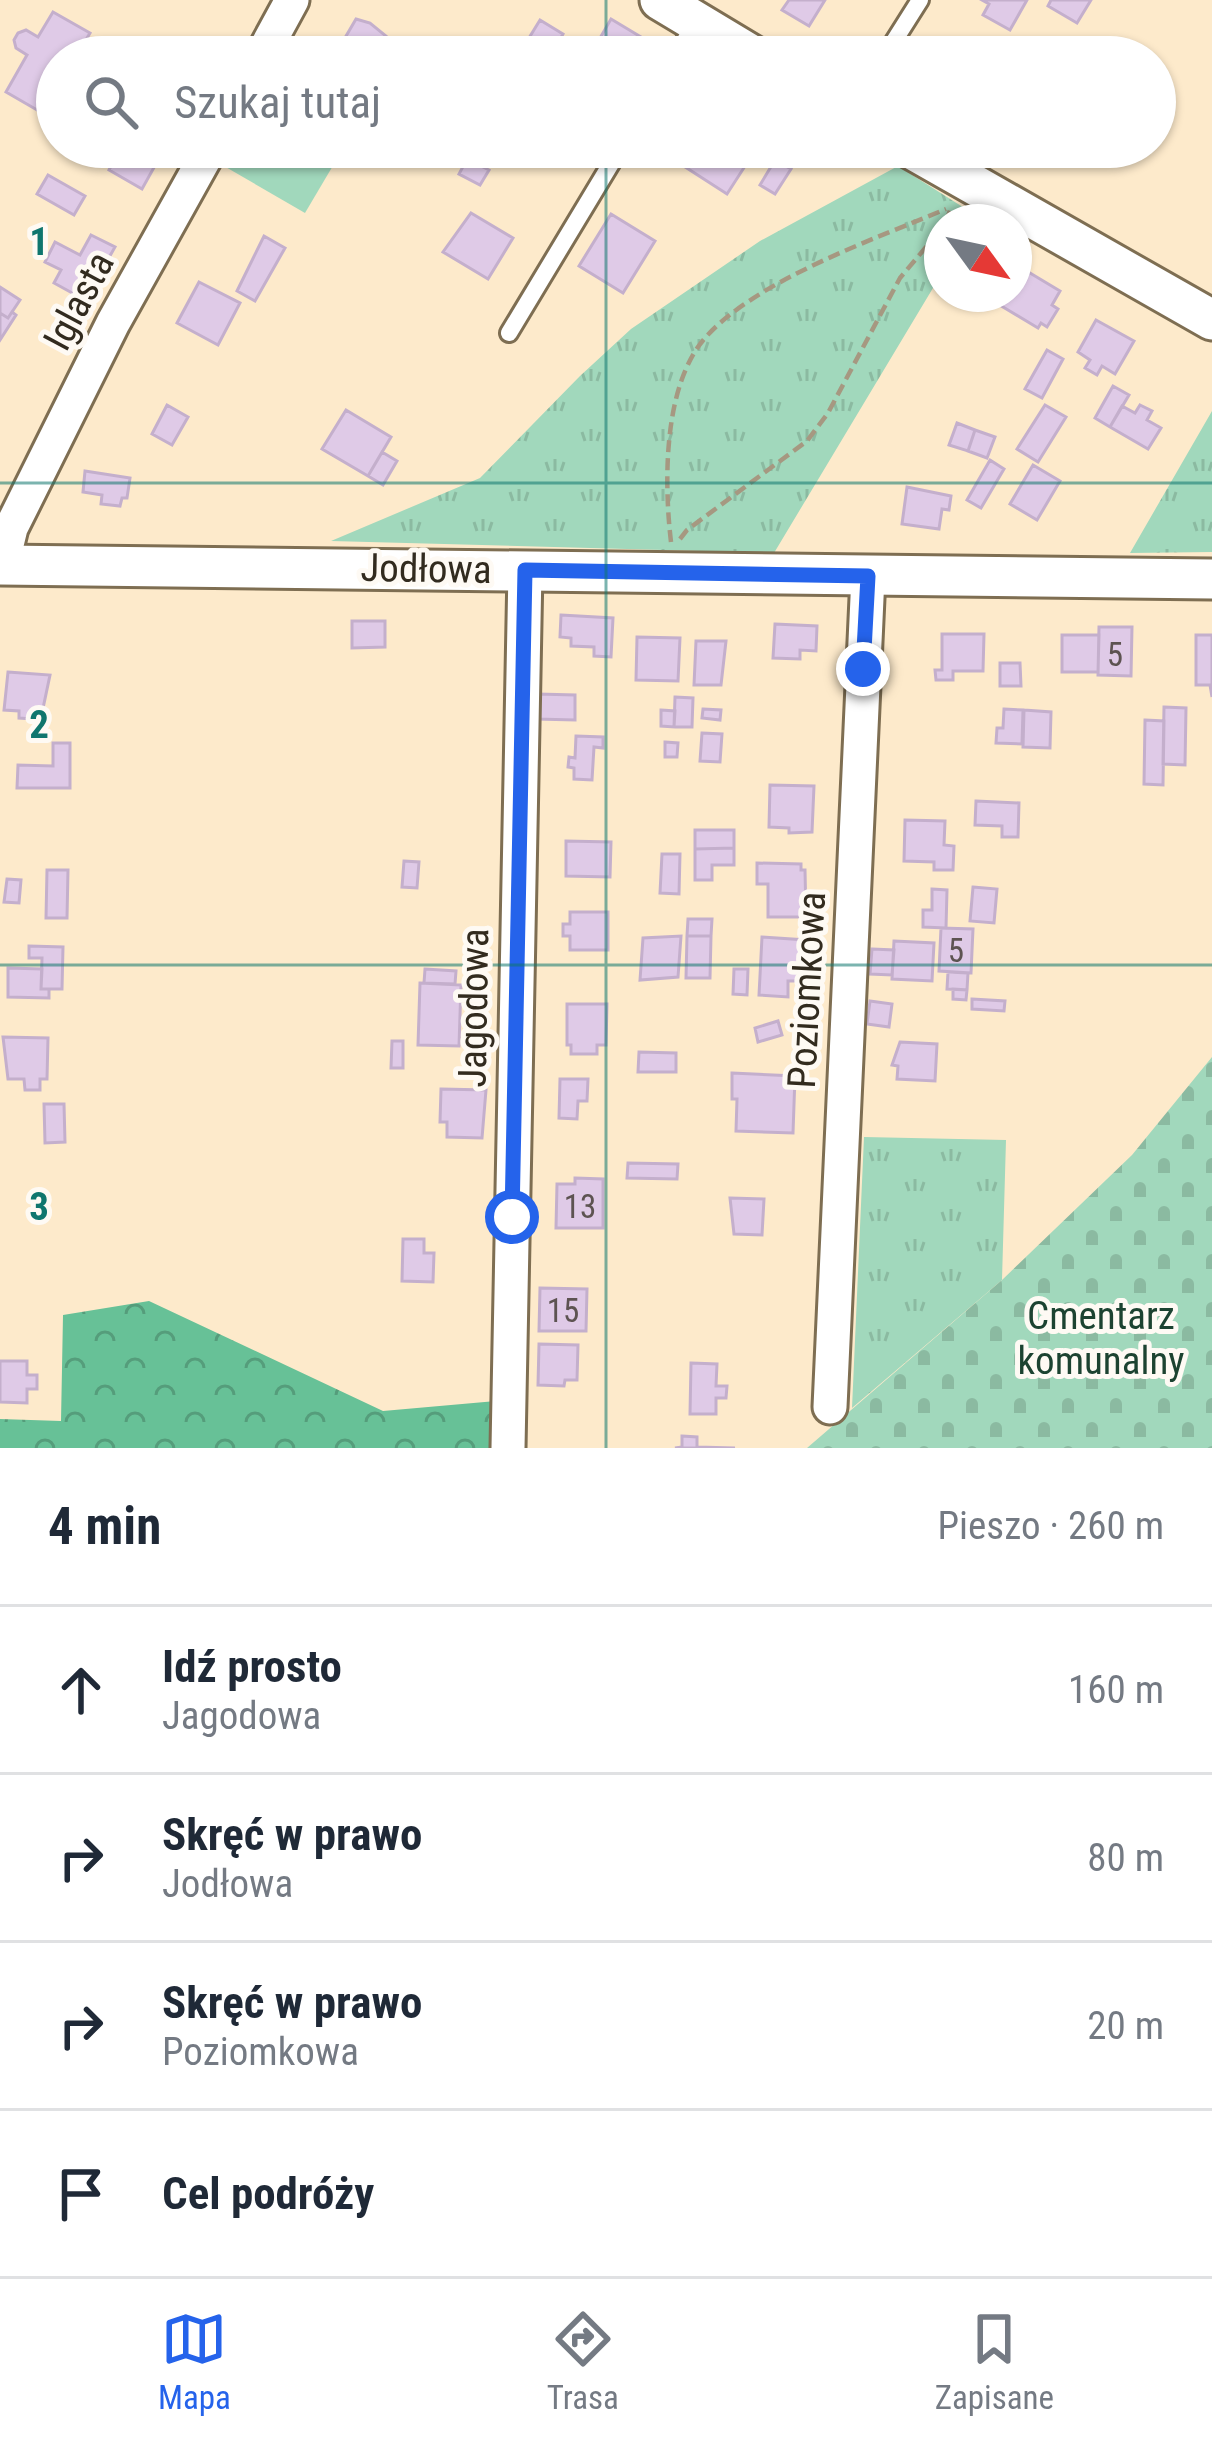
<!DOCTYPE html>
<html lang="pl">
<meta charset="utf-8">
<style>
body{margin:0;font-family:"Roboto Condensed",sans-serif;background:#f2f2f3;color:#1f2937}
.compass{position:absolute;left:924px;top:204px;width:108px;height:108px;border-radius:50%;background:#fff;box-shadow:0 3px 9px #0004;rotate:123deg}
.stop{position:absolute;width:36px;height:36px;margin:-27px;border:9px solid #2563eb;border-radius:50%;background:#fff}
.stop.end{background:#2563eb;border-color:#fff;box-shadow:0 3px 12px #0008}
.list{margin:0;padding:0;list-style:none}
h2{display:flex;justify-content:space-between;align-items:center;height:156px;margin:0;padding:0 48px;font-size:51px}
h2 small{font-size:39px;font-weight:400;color:#747a83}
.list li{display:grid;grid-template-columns:78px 1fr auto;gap:36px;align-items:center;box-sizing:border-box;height:168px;padding:0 48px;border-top:3px solid #e0e1e3}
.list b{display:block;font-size:45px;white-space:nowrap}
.list p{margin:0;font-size:39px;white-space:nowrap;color:#747a83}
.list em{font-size:39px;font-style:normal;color:#747a83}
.icon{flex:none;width:66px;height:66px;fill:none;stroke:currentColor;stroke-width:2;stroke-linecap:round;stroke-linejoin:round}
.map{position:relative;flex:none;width:1212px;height:1448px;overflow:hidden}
.search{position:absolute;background:#fff;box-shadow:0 3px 9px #0004;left:36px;right:36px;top:36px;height:132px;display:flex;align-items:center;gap:30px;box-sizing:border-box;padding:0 42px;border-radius:66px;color:#747a83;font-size:45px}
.sheet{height:828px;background:#fff}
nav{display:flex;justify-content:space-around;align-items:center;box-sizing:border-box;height:168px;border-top:3px solid #e0e1e3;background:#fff;font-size:33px;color:#747a83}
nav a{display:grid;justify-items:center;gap:6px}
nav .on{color:#2563eb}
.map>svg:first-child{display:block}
.grass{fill:url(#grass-tufts)}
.forest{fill:url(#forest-crowns)}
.cemetery{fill:url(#cemetery-stones)}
.green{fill:#a1d8bc}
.building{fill:#dfcae7;stroke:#c4afcc;stroke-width:3}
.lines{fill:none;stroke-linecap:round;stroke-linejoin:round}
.service-casing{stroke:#7e6e52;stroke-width:22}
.minor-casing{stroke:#7e6e52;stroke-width:39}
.tertiary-casing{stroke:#7e6e52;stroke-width:45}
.path{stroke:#a69881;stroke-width:4.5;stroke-dasharray:12 6;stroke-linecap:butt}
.service{stroke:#fff;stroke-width:16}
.minor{stroke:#fff;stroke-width:33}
.tertiary{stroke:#fff;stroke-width:39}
.route{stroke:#2563eb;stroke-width:15}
.grid{fill:none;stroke:#0f766e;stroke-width:3;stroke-opacity:0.55}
.labels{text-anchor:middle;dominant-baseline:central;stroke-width:10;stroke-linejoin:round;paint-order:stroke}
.number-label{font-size:33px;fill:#5d5351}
.street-label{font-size:39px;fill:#322b1f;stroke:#fefaf4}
.park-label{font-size:39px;fill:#1c4331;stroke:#fefaf4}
.grid-label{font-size:39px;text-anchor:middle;font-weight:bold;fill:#0f766e;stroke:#fefaf4;stroke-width:10;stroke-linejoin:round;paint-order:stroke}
</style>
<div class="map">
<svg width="1212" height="1448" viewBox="0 0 1212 1448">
<defs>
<pattern id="grass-tufts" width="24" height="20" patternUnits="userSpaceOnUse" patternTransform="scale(3)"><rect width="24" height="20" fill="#a1d8bc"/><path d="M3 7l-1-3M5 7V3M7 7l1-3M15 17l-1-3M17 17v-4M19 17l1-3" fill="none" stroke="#8bbaa1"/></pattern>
<pattern id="forest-crowns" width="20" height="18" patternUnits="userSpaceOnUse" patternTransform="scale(3)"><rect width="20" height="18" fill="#67c197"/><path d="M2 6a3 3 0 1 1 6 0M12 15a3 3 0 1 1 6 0" fill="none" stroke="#559d7b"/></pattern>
<pattern id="cemetery-stones" width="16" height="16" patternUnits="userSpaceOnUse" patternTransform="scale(3)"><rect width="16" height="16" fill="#a1d8bc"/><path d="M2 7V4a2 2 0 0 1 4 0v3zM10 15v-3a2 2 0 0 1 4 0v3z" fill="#8bbaa1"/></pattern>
</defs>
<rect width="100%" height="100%" fill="#fdeacb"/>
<path class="grass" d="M898 166 977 216 973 222H942V273L774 553 331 541 480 478 580 376 631 329 760 241Z
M1212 411V552L1130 553Z
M864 1137 1006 1140 1002 1280 852 1408Z"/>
<path class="forest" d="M149 1301 383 1411 496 1401V1448H0V1419L61 1421 63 1315Z"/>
<path class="cemetery" d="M1212 1057V1448H807L1002 1280 1132 1155Z"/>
<path class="green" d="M225 147H344L305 213 217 162Z"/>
<path class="building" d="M789 0H825L809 26 782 10Z
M982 0H1027L1010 30 983 15 989 4Z
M1051 0H1091L1077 23 1048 6Z
M53 12 90 33 76 57H57V81L52 90 57 98 49 113 44 114 6 92 27 55 16 48 14 40 18 33 26 30 38 37Z
M356 19 370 23 386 36 374 57 335 55Z
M611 19 651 43 643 57H601L592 52Z
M540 20 563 34 553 52 529 38Z
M564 41 590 56 589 57 556 56Z
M952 46 962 52 959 57H928L934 48 946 56Z
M121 147H152L162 153 142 189 109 170Z
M689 147H723L747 163 727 194 679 163Z
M786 147H815L817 148 807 164 784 150Z
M467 159 489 170 480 185 459 174Z
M775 160 791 169 775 194 760 185Z
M48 175 85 196 74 215 37 194Z
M471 213 513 238 488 279 443 252Z
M611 214 655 241 623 293 579 266Z
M91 235 115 247 85 300 54 283 61 270 45 262 55 242 80 255Z
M264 236 285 248 255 301 237 291Z
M1020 267 1060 291 1052 305 1058 309 1047 327 1041 323 1038 328 998 304 1004 294H1014V277Z
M199 282 240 303 218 345 177 323Z
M0 287 20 300 8 318 0 313Z
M12 312 16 315 0 340V313L8 318Z
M1096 320 1134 341 1115 374 1102 366 1097 375 1085 368 1090 360 1078 352Z
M1047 350 1063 359 1042 398 1025 389Z
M1113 386 1129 395 1110 427 1095 418Z
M167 405 188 417 172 445 152 434Z
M1045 405 1066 417 1038 462 1017 449Z
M1140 405 1152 411 1147 420 1161 428 1148 449 1110 427 1122 406 1135 413Z
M346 410 391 437 368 476 322 449Z
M957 423 975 430 968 451 949 445Z
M975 430 995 437 987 458 968 451Z
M382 452 397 461 383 485 368 476Z
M990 460 1004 469 981 508 967 500Z
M1033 465 1060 481 1037 520 1010 504Z
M85 471 130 478 127 498H122L120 506 101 504 102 495 83 492Z
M907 487 951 496 949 510 942 509 939 529 902 524Z
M561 615 613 618 611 657 594 656V647L571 646V638L560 637Z
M352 621H385V647L352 648Z
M775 624 817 626 816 651 800 650V659L773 658Z
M1099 627H1132L1131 676 1098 675Z
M942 634H984L983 671H953V680H936L935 670H942Z
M1062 635H1099L1098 672H1062Z
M1196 635H1212V697L1210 685H1196Z
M637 637 680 638 678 681 636 680Z
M696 641H726L721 685H694Z
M1000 663H1020L1021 686H1000Z
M8 672 50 675 42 713 33 712 32 719 19 718V711L4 710Z
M537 694 575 695V720L536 719Z
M675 697 693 698 692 727H674Z
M1164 707 1186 708 1185 765 1163 764Z
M703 709 721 710 720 720 702 718Z
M1004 709 1023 710 1022 744 996 743 997 728H1003Z
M661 710 675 711 674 727 661 726Z
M1024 710 1051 712 1050 748 1023 747Z
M1145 720 1164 721 1163 785 1144 784Z
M702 733 722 734 720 762 700 761Z
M576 736 603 737V748L594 747 592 780 574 779V768L568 767 569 757 575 758Z
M665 742 678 743 677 757H665Z
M53 743H70V788H17L18 765 53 766Z
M770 785 814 786 812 832 789 833V828L769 827Z
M976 801 1019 803 1018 837H1002V826L975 825Z
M905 820 945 821 944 845 954 846 953 870H934V862L904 861Z
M695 830H734V848L695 849Z
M566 841 611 842 610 877 566 876Z
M734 848V865H712V880H695V849Z
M662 854H680L679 894 660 893Z
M404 861 419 862 417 888 402 887Z
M757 863 801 864V870H805L806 917H768V884H757Z
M47 870H68L67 918H46Z
M7 879 21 880 19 903 4 902Z
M973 887 997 889 994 923 970 921Z
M932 889 947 890 946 928 923 927V910H932Z
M570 912H608V950H570V936H563V924H570Z
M688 919H712L711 936H687Z
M941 928 973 929 971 973 939 971Z
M681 936 678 977 640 980 643 938Z
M687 936H711L710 978H686Z
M762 937 806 940 805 969 798 968V981H788V997L759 995Z
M894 941 934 943 932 981 892 979Z
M29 946 63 947 62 989H41L42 958H29Z
M872 949 894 950 892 975 870 974Z
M8 968 42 969 41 989H49V998L8 997Z
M425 969 456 971 455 984 424 983Z
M734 969H748L747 995 733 994Z
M948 972 968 973 967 990 947 989Z
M420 983 461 985 459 1046 418 1045Z
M953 989 967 990 966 1000 953 999Z
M972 999 1005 1001 1004 1011 972 1009Z
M870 1001 892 1004 889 1027 867 1024Z
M567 1004H607L606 1045H597V1054H571V1045H567Z
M778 1021 782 1035 758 1042 755 1028Z
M3 1037 48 1038 47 1079H40V1090H25L24 1079H8Z
M392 1041H403V1068H391Z
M900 1042 937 1044 935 1081 897 1079 898 1066 892 1065Z
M639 1052 676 1053V1072H638Z
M732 1073 795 1076 793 1133 736 1131 737 1099H732Z
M560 1079H588L587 1101H578L577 1119 559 1118Z
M441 1089 486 1090 482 1138 447 1137V1122H440Z
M44 1104H64L65 1142 45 1143Z
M628 1163 678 1164 677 1179 627 1178Z
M575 1178 603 1179V1228H556L557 1184H575Z
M730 1198 764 1199 762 1235 734 1234Z
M403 1239H424V1253H434L433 1282 402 1281Z
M540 1288 587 1289 586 1331H539Z
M539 1344 578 1345 577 1380H565L564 1386 538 1385Z
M0 1361H27V1375H37V1389H27V1403L0 1402Z
M691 1363 717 1364 716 1386H727L726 1398H716V1414H690Z
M682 1436 697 1437V1447L735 1448H675L682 1447Z"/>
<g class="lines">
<defs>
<path id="service" d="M675 57 696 22
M884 57 920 0
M509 333 621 147"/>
<path id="minor" d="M261 57 292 0
M2 565 11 528 113 323 211 147
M830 1407 868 576
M508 1448 525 570"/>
<path id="tertiary" d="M660 0 755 57
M908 147 1212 320
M0 565 1212 579"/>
</defs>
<use href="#service" class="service-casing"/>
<use href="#minor" class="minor-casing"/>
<use href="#tertiary" class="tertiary-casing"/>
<path class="path" d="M786 48 801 57
M946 222 950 210
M680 539 687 530 807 441 828 413 900 278 942 228
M671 542C664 483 663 386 705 338 756 280 875 239 946 209"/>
<use href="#service" class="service"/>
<use href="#minor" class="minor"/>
<use href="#tertiary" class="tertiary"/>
</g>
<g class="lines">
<path class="route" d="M512 1217 525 570 868 576 863 669"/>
</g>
<path class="grid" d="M606 0V57M606 147V1448M0 483H1212M0 965H1212"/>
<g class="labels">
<g class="number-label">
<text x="1115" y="654">5</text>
<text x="956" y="950">5</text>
<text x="580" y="1206">13</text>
<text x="563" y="1310">15</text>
</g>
<g class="street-label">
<text transform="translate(79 301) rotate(-62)">Iglasta</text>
<text transform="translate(426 569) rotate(1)">Jodłowa</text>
<text transform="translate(807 990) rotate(-87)">Poziomkowa</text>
<text transform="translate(474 1008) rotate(-89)">Jagodowa</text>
</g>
<g class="park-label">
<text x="1101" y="1316">Cmentarz<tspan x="1101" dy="45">komunalny</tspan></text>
</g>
</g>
<g class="grid-label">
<text x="39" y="255">1</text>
<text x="39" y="738">2</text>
<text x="39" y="1220">3</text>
</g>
</svg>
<svg class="compass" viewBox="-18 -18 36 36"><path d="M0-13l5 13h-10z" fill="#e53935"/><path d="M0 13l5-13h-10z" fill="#747a83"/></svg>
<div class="stop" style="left:512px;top:1217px"></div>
<div class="stop end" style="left:863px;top:669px"></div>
<div class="search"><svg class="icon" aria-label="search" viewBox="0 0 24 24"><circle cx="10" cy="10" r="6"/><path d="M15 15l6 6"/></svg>Szukaj tutaj</div>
</div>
<section class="sheet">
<h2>4 min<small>Pieszo · 260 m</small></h2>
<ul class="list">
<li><svg class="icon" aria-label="ahead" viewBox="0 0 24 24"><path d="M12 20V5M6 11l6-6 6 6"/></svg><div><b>Idź prosto</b><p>Jagodowa</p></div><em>160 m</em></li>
<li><svg class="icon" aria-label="right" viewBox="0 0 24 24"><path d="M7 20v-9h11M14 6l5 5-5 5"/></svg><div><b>Skręć w prawo</b><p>Jodłowa</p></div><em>80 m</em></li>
<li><svg class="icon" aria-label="right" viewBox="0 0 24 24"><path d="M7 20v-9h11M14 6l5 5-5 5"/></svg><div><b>Skręć w prawo</b><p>Poziomkowa</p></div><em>20 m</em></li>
<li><svg class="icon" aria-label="arrive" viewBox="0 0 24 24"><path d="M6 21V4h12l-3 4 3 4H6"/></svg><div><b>Cel podróży</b></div></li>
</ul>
</section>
<nav>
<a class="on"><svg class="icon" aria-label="map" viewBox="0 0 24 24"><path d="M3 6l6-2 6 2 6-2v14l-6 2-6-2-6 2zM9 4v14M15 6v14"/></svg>Mapa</a>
<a><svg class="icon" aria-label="directions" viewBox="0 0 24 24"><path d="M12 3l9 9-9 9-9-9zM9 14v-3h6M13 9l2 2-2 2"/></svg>Trasa</a>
<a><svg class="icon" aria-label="saved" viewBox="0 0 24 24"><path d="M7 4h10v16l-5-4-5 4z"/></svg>Zapisane</a>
</nav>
